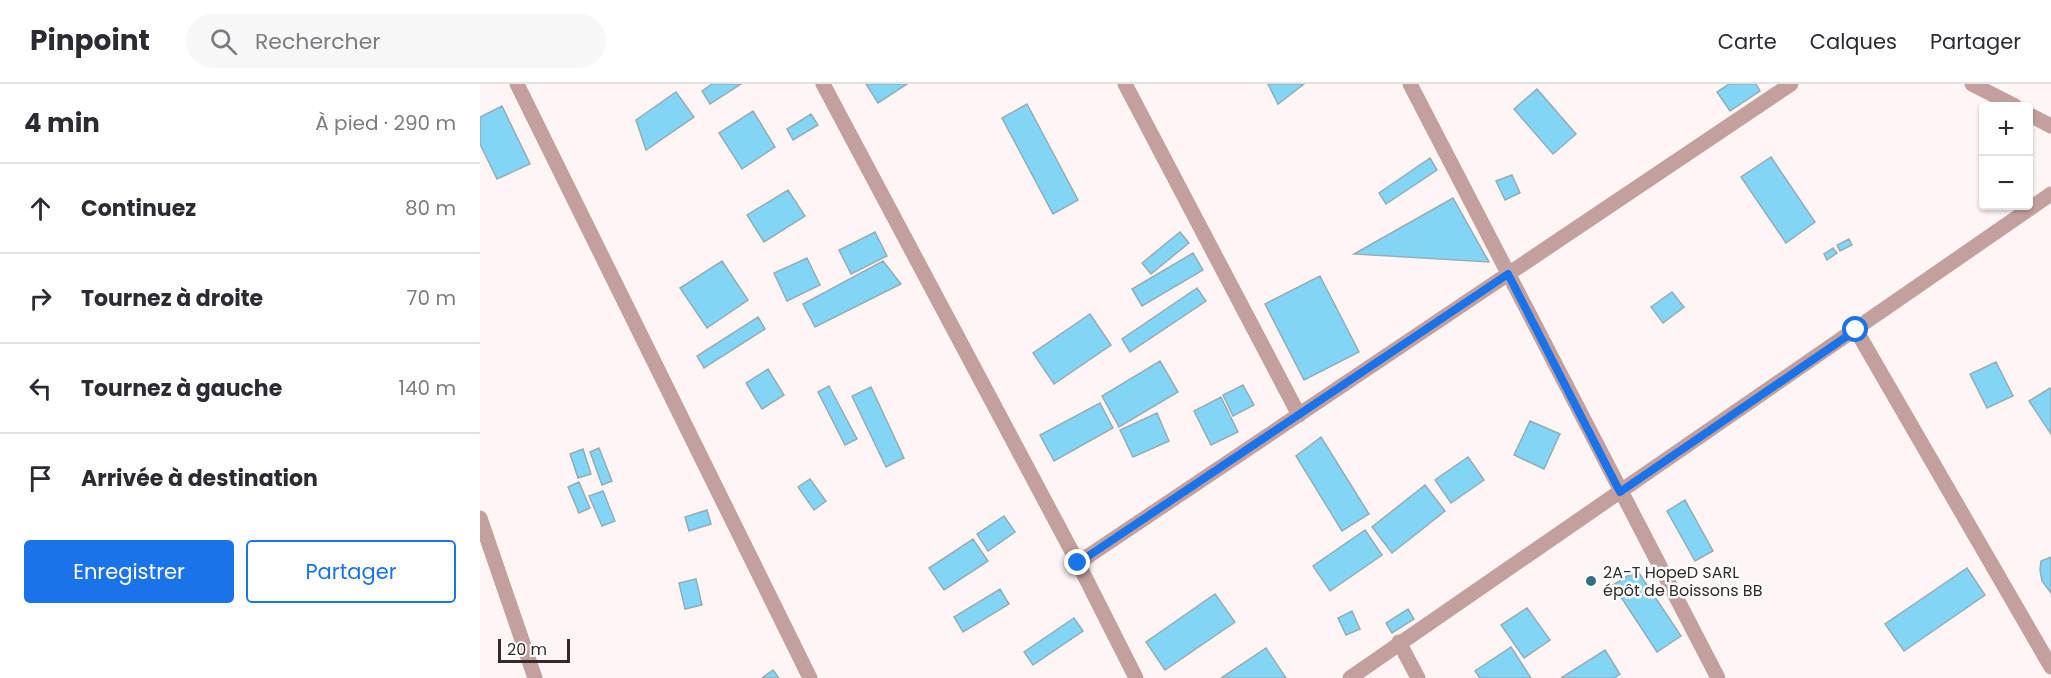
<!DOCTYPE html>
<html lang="fr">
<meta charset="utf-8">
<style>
body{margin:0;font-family:Poppins,sans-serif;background:#f7f7f7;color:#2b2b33}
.controls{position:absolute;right:18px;top:18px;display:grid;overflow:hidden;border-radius:6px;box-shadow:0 2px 4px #0004}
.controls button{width:54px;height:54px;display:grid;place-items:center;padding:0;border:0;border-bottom:2px solid #e1e1e2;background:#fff;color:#2b2b33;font:30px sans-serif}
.scale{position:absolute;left:18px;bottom:15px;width:72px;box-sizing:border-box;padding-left:6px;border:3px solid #342a29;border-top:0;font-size:16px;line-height:21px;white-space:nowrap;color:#342a29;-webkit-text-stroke:4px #fff;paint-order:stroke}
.stop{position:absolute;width:18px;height:18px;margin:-14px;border:4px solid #1a73e8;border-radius:50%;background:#fff}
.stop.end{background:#1a73e8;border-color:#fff;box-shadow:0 2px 6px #0008}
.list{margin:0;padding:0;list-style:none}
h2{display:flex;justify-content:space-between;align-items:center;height:78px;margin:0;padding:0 24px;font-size:26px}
h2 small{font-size:20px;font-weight:400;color:#7c7c81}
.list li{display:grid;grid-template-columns:39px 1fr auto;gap:18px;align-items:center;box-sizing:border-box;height:90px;padding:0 24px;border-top:2px solid #e1e1e2}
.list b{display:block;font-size:22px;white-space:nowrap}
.list em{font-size:20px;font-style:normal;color:#7c7c81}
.actions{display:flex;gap:12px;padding:18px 24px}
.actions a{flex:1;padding:14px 0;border:2px solid #1a73e8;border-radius:6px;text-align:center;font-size:21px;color:#1a73e8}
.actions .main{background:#1a73e8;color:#fff}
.icon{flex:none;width:33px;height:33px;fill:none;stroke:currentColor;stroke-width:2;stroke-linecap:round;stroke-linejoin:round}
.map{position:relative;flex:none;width:1571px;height:594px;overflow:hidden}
header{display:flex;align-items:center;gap:36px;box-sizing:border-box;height:84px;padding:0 30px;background:#fff;border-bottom:2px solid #e1e1e2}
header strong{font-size:28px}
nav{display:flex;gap:33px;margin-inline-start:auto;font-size:21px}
.search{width:420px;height:54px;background:#f7f7f7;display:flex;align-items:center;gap:15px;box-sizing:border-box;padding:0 21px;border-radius:33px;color:#7c7c81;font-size:22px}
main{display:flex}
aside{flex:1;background:#fff}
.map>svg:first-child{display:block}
.building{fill:#82d5f5;stroke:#96acb5;stroke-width:1.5}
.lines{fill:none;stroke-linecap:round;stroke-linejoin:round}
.street{stroke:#c3a09d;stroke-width:15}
.route{stroke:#1a73e8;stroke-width:8}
.poi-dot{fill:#316f85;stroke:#fff;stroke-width:2}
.labels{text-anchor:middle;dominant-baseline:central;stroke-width:5;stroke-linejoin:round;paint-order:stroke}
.poi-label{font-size:16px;fill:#342a29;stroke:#fff;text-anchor:start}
</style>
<header>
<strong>Pinpoint</strong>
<div class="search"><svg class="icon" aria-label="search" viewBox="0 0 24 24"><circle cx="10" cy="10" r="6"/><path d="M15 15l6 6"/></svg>Rechercher</div>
<nav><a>Carte</a><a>Calques</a><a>Partager</a></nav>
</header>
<main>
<aside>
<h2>4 min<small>À pied · 290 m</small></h2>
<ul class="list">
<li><svg class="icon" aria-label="ahead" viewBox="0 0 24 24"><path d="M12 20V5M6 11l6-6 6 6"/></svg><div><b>Continuez</b></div><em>80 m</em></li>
<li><svg class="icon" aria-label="right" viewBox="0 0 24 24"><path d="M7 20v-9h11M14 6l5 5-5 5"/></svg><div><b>Tournez à droite</b></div><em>70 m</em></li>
<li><svg class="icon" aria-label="left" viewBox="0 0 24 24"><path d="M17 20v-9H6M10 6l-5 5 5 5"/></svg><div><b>Tournez à gauche</b></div><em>140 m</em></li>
<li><svg class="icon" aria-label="arrive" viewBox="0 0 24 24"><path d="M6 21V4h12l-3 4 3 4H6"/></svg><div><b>Arrivée à destination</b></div></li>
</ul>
<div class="actions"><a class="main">Enregistrer</a><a>Partager</a></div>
</aside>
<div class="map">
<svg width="1571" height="594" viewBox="0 0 1571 594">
<rect width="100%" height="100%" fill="#fff5f4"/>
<path class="building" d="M232 0H261L230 20 222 7Z
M386 0H427L398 19Z
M788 0H824L798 20Z
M1249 0H1276L1280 7 1250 27 1237 8Z
M1057 5 1096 50 1073 70 1034 25Z
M196 8 214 33 166 66 156 36Z
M547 20 598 116 573 130 522 34Z
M22 22 50 80 17 95 0 60V33Z
M273 27 295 63 262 85 239 49Z
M331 30 338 41 313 56 307 45Z
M1291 73 1335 138 1306 159 1261 93Z
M950 74 957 86 906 120 899 109Z
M1032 91 1040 109 1025 116 1016 97Z
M308 106 325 132 284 158 267 131Z
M973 114 1009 178 874 170Z
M395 148 407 172 371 190 359 166Z
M700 148 709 159 671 190 662 179Z
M1369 155 1372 161 1360 167 1357 161Z
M1353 164 1357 169 1347 176 1344 170Z
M713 169 723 186 662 222 652 205Z
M327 174 340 201 307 217 294 189Z
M242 177 268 216 227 244 200 204Z
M403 177 421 200 335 243 323 220Z
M840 192 879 268 824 296 785 220Z
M717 204 726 217 650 268 642 255Z
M1192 208 1204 223 1183 239 1171 223Z
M610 230 631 261 574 300 553 269Z
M278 233 285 245 224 284 217 272Z
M680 277 698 308 639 343 622 312Z
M1516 278 1533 312 1507 324 1490 290Z
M288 285 304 311 282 325 266 299Z
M763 301 774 321 753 332 743 311Z
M349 302 377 355 365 361 338 308Z
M391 303 424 374 406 383 372 312Z
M1570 304 1571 305V350L1549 317Z
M741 313 758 348 731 361 714 327Z
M620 319 633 344 574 377 560 351Z
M677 329 689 357 653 373 640 346Z
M1050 337 1080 350 1064 385 1034 371Z
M841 353 889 430 862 447 816 372Z
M119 364 132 397 122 401 110 368Z
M103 365 111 390 98 394 90 370Z
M988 373 1004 396 971 419 955 396Z
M330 395 346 417 334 426 318 403Z
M99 398 110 424 99 429 88 403Z
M945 401 965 427 912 469 892 443Z
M123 407 135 437 122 442 109 412Z
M1205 416 1233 467 1215 477 1187 427Z
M227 426 231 440 209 447 205 433Z
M524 432 535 448 508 467 497 450Z
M885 446 902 471 850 507 833 482Z
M493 455 508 477 464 506 449 484Z
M1571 473V509L1562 497 1560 486 1561 477Z
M1487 484 1505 511 1424 567 1405 540Z
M1157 486 1201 552 1177 568 1133 501Z
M216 495 222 521 205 525 199 499Z
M520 505 529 520 483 548 474 533Z
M735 510 755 538 685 586 666 558Z
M1047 524 1070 556 1044 574 1021 541Z
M928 525 934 535 912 549 906 539Z
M872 527 880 545 866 551 858 534Z
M594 534 603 547 553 581 544 568Z
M1031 563 1051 594H1000L995 587Z
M786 564 806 594H741Z
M1125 566 1140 590 1134 594H1081Z
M293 586 299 594H282Z"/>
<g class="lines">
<path class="street" d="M37 0 330 594
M343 0 598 479 656 594
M645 0 819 331
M930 0 1238 594
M1492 0 1535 22
M1548 30 1571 42
M1376 246 1571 583
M0 434 55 594
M598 479 1311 0
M919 558 938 594
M870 594 1571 110"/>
</g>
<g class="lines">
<path class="route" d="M598 479 1028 190 1140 408 1376 246"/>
</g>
<circle class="poi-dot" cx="1111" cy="497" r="6"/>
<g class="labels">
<g class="poi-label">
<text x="1123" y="488">2A-T HopeD SARL<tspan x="1123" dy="18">épôt de Boissons BB</tspan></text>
</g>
</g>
</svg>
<div class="controls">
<button>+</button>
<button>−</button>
</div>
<div class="scale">20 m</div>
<div class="stop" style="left:1376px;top:246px"></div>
<div class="stop end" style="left:598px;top:479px"></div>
</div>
</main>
